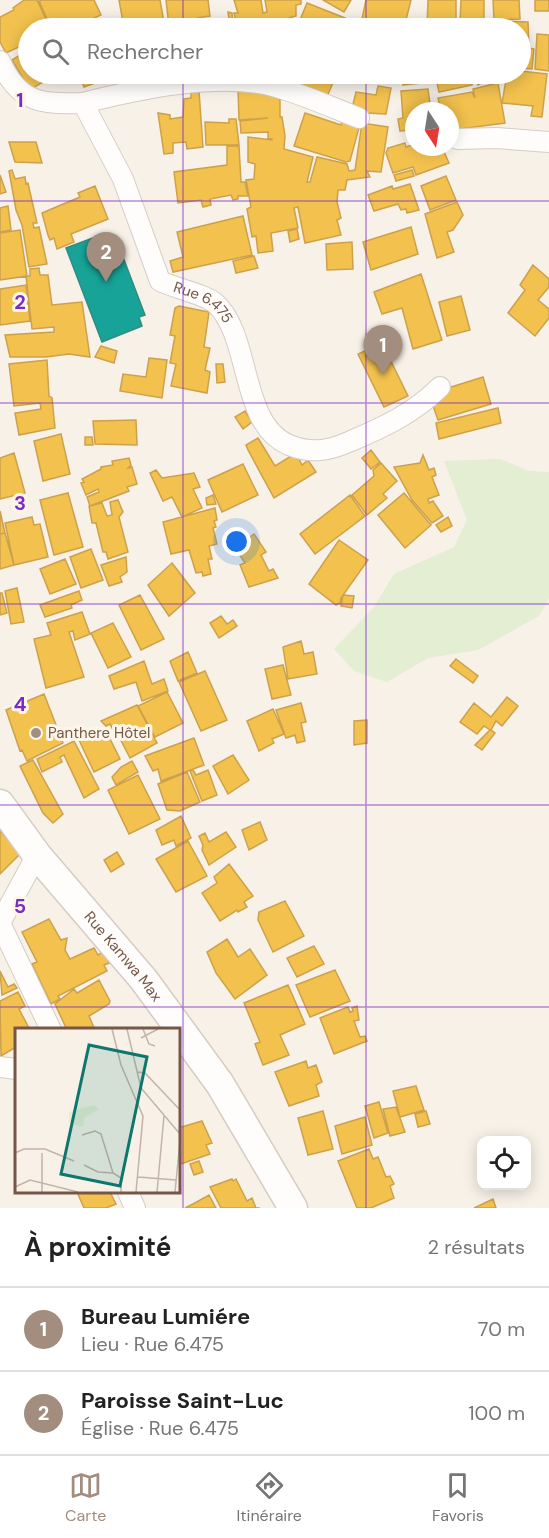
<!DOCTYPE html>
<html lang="fr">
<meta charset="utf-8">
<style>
body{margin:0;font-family:"DM Sans",sans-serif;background:#f2f2f2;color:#222}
.controls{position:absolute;right:18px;bottom:18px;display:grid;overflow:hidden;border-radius:12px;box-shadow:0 3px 15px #0003}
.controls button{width:54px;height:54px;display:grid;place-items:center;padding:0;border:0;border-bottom:2px solid #e0e0e0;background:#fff;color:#222;font:30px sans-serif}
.compass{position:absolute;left:405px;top:102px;width:54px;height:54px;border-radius:50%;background:#fff;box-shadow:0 3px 15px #0003;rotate:168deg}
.you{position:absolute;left:237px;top:542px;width:21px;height:21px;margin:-15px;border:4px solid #fff;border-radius:50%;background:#1a73e8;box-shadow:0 0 0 9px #1a73e833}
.badge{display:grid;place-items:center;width:39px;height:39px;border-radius:50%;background:#a38d7f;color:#fff;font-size:20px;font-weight:700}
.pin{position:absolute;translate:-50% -50px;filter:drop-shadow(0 2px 3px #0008)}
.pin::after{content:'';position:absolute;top:32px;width:21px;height:18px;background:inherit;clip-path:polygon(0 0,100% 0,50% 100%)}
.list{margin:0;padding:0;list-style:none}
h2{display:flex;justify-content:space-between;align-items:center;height:78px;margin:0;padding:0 24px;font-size:26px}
h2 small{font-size:20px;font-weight:400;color:#767676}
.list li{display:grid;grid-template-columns:39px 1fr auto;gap:18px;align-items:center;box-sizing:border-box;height:84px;padding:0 24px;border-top:2px solid #e0e0e0}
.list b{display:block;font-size:22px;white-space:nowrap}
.list p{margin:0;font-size:20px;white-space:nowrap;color:#767676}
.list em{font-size:20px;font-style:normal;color:#767676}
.icon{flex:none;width:33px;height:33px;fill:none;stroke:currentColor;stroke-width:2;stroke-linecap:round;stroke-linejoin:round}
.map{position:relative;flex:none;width:549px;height:1208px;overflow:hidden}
.search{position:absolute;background:#fff;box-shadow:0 3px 15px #0003;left:18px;right:18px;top:18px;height:66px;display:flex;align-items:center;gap:15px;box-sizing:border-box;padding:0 21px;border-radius:33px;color:#767676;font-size:22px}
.sheet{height:246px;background:#fff}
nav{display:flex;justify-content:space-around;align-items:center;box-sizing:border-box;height:84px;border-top:2px solid #e0e0e0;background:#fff;font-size:16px;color:#767676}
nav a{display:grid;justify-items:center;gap:3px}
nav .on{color:#a38d7f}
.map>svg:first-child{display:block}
.green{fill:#e3eed2}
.homes{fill:#f2c14e;stroke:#cda14c;stroke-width:1.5}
.public{fill:#17a398;stroke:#348c80;stroke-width:1.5}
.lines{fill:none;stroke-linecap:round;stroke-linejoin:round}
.minor-casing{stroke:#d6ccc5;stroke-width:22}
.secondary-casing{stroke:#d6ccc4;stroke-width:31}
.minor{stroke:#fefdfc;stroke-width:20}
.secondary{stroke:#fefdfc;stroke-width:28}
.grid{fill:none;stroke:#7b2cbf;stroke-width:1.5;stroke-opacity:0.55}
.poi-dot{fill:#a38d7f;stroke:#fff6ea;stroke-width:2}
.labels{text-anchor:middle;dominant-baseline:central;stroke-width:6;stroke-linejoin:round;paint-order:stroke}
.street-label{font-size:15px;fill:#765747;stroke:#fff6ea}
.poi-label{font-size:15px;fill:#765747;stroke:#fff6ea;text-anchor:start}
.inset-road{fill:none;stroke:#c3b3a8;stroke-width:1.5}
.view{fill:#0f766e;fill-opacity:0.15;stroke:#0f766e;stroke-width:3}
.inset-edge{fill:none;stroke:#765747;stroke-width:3}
.grid-label{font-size:20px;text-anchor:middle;font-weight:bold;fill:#7b2cbf;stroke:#fff6ea;stroke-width:6;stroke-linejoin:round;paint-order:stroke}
</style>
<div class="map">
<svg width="549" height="1208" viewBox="0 0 549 1208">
<rect width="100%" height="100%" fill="#f7f1e8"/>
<path class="green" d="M500 459 529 471 549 472V598L539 616 478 650 428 658 387 682 354 671 334 649 374 607 394 574 454 547 467 520 444 461Z"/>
<path class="homes" d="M24 0H37L50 28H28V46L26 47 25 44 6 53 0 42V17L14 10 13 8Z
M42 0H94L101 15 73 28H51L39 1Z
M119 0H160L165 28H124Z
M166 0H208L210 16 197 18 198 22 169 26Z
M234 0H261L263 13 267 12 265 0H301V4L296 5V16L289 18 290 26 230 27 228 12 232 13 233 23 236 22 234 13H238Z
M323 0H351L344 12Z
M366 0H411L404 28H360Z
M428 0H456V27L427 26Z
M461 0H484V24L460 23Z
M493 0H519L520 19 494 20Z
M535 0H549V11H535Z
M307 3 345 18 341 28H322L300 20Z
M499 21 528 22 529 48 534 49 532 69 520 68V28H499Z
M537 34 549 35V71L535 69Z
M28 50V74H71L72 76 58 83 54 75 30 90 12 60Z
M520 71 547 74 542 117 531 116 533 106 502 103 507 74H520Z
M79 74H120L84 87Z
M282 74H311L333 83 324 103 278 82Z
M348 74H390L389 82Z
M401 74H430L431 82 403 85Z
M435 74H470L472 85 439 92Z
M474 74H499L478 85Z
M498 83 505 123 452 130 450 111H441L438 98 472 92 475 98 473 89Z
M378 86 391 88 386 114 366 113 352 108 356 92 376 95Z
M238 89 280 94V117H282L285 136 284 149 313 157 307 182H310L317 157 347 164 349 171 355 170 362 123 388 127 381 172 367 171 370 177 347 180 345 190H338L337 202 341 218 337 220 341 235 305 243 298 207 294 208 298 228 271 233 273 251 258 253 256 236 252 237 247 209 251 207 246 180 254 179 255 164 248 162V137L272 140V139H268V132L241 133 240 121 268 118 239 120Z
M428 89 431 111H414V130L400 131 398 119 403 118 401 91Z
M199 91 203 147 187 149 186 142 173 143V153L164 154 158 113 170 115V119L183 117 184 99 191 98V92Z
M305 113 341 125 343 117 360 124 350 161 346 162 294 146Z
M229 119H236L239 145H206L205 122 229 123Z
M9 142H36L42 163 15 162Z
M405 143 406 147 414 144V147H442L449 163 416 175 413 167 393 173 386 153 388 148Z
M227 146H239L241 182H245L248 196H238V199L233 200 231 195 210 199 211 205 203 207 201 200 178 203 174 172 227 165Z
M12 170 15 179 25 177 26 184 28 183 37 223H33L34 228 39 227 47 264 29 267 22 225 16 210 9 171Z
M412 170 414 176 396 181 394 175Z
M0 175 6 192 0 194Z
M446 176 456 200 430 210 421 186Z
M410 184 419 210 407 213 406 209 401 210 398 204 374 211 368 195 392 186 393 189Z
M95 186 108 219 71 234 74 242 57 249 54 238 50 240 48 235 42 213 80 197 78 193Z
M457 202 463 215 453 230 447 232 454 252 437 258 425 214Z
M8 206 11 230 0 232V208Z
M243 216 252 255 173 272 170 261 183 257 177 232Z
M411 227 418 254 371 270 363 242Z
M297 229 299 239 290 242 288 231Z
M20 230 27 276 0 280V233Z
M352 242 353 269 327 270 326 244Z
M254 256 258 268 236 273 233 261Z
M533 265 549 279V287L538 300 549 309V318L535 336 508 313 525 290 520 285Z
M39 268 40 275H48L52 305 82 302 90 357 69 354 46 357H10L5 335 54 332V327L32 329 26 276H30V269Z
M421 274 442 340 413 349 402 308 382 314 374 292Z
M26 285 30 321 0 325V289Z
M461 296 470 330 447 336 439 302Z
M179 306 209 312 204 347 210 348 205 370 210 372 207 393 171 386 176 364 170 363 175 336 170 335 175 308Z
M382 343 408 396 384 407 358 354Z
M101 346 117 351 114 363 95 357Z
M149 358 167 360 162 398 120 391 123 374 146 377Z
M47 360 49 396 52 398 55 428 19 435 15 413 41 409 40 403 14 406 9 364Z
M216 364H223L225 382 217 383Z
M483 377 491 404 438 420 429 394Z
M498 408 501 423 439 439 436 423Z
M245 411 252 422 243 429 235 417Z
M136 420 137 445 95 444 93 421Z
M61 434 70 474 43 481 34 441Z
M85 437H92L93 445H85Z
M258 438 275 466 296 453 302 465 308 460 316 472 274 498 248 450 246 445Z
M371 450 380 462 371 469 362 458Z
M14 453 25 493 0 499V458Z
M423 455 429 470 434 468 436 475 432 477 439 495 428 499 429 503 433 501 443 516 432 523 412 500 394 467 420 463Z
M129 458 131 465 128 468 132 467 137 484 127 487 129 491 90 506 87 497 99 492 98 489 86 495 81 483 84 482 82 479 101 469V467L113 465 112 461Z
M381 463 397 481 383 494 387 498 367 515 352 495 374 476 373 470Z
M243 464 258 495 222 512 208 480Z
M156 470 162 478 194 473 200 487 193 489 202 508 182 517 172 497 163 501 150 473Z
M68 493 83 547 54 555 40 500Z
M404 493 431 525 405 548 378 515Z
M213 495 216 504 207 505 206 498Z
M350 495 365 516 315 554 300 534Z
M118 500 123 512 119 517 128 552 108 559 106 552H103L96 523H92L89 506 102 503 107 516 112 515 110 502Z
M215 508 217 520 214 521 216 527 213 528 217 544 209 546 212 559H208L211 574 203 576 202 572 196 573 189 550 171 554 163 522Z
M0 511 5 533 0 534Z
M32 517 34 525 40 524 48 557 14 565 5 523Z
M448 517 452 526 441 532 436 525Z
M5 533 14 565 0 569V534Z
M254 534 266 552 261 555 269 571 273 569 278 578 249 587 240 565 245 563 235 548Z
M339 540 368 560 341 598 340 603 336 605 309 584Z
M91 549 103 580 81 588 70 557Z
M126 557 127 572 120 577 122 582 109 586 101 565Z
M65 559 76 584 50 594 40 569Z
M172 563 195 593 169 616 148 585Z
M17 588 24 622 11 624 5 591Z
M79 591 82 600 71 605 72 608 45 617 40 605Z
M0 593H2L7 613 0 615Z
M140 595 164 639 141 650 119 605Z
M343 595 354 596 352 608 341 606Z
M82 612 90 634 75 640 73 631 69 632 84 677 46 688 34 639 51 635 47 623Z
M221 616 227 624 233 620 237 626 219 638 210 623Z
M113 623 131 657 108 668 91 633Z
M301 641 304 654 313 652 317 674 288 679 283 647Z
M188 652 197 673 178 681 170 661Z
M456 659 478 676 473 683 450 666Z
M144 661 152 684 164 679 168 691 142 701 136 682 114 689 109 676Z
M283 665 291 695 272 699 265 669Z
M205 671 227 720 201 731 179 682Z
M167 692 183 723 155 737 138 706Z
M44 694 63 743 27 761 22 750 20 751 6 710Z
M507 697 518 706 502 726 496 721 491 730 495 733 482 750 475 745 490 730 484 726 477 734 460 722 474 703 491 717Z
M301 703 306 722 301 723 305 741 297 743 295 735 286 738 276 710Z
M137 705 157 743 130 758 115 729 113 730 110 724 106 726 101 721Z
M273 709 284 734 272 739 274 743 259 751 247 721Z
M367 720V743L354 745V721Z
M105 729 120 759 94 772 79 740Z
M194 738 204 765 161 781 158 769 153 771 145 756Z
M74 741 99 789 84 798 64 755 60 757 62 762 42 772 37 759Z
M233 755 249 780 228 794 213 766Z
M33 760 63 814 53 823 43 813 20 766Z
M132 761 138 772 116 785 112 777 121 767Z
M193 770 196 775 208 770 217 795 202 801 190 771Z
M187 772 200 802 180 811 167 810 158 784Z
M138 775 160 819 129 834 108 790Z
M181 816 191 838 176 846 174 840 162 845 156 830Z
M260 822 267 840 249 850 242 830Z
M0 831 21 853 0 874Z
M226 832 236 847 209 865 202 850 203 845 199 836 205 833 209 842Z
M188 841 207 876 176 892 156 859Z
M117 852 124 864 111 872 104 860Z
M229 864 253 896 244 902 247 907 238 912 237 910 220 921 202 893 217 883 214 877Z
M285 901 304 936 273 952 258 920 259 912Z
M49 919 61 940 67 938 65 950 70 959 94 948 98 955 103 952 109 963 104 965 107 971 58 996 60 999 51 1004 32 964 37 962 22 932Z
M227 939 238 957 250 949 267 975 235 999 216 973 207 952Z
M314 946 324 964 297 977 287 958Z
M335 970 350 1001 310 1017 296 985Z
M0 971 8 987 14 984 17 988 2 995Z
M99 980 110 1001 109 1004 89 1016 95 1030H67L55 1004 74 989 77 993Z
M288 985 305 1024 280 1035 289 1055 263 1065 255 1044 260 1042 244 1003Z
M18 992 25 1006 19 1009 30 1030H16V1047L1 1056 0 1001Z
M357 1006 359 1020 354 1021 360 1037 365 1036 367 1041 334 1054 320 1018 348 1007 350 1012 353 1011 352 1008Z
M306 1061 308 1068 316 1065 322 1082 316 1085 319 1096 289 1106 275 1072Z
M416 1086 424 1110 400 1117 393 1091Z
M379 1102 388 1133 374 1138 365 1106Z
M396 1107 405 1132 390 1136 383 1109Z
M323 1111 333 1149 308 1155 298 1118Z
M426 1111 430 1124 418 1127 415 1114Z
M365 1117 372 1145 342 1154 335 1126Z
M202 1121 212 1143 206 1145 210 1154 178 1165V1128Z
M369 1149 373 1159 378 1157 386 1177 390 1176 394 1184 390 1186 394 1198 371 1208H357L338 1161Z
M199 1161 203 1172 194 1175 190 1164Z
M232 1179 233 1181 236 1179 247 1201 252 1198 256 1208H260H221L210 1187Z
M77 1192H110L116 1204 106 1208H84Z
M209 1195 216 1208H185L193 1204Z
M493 1199 496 1208H474Z"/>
<path class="public" d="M101 235 106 248 118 244 145 315 139 317 142 326 102 342 66 248Z"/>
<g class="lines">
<defs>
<g id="minor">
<path id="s1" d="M0 61C19 103 40 104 83 103L123 179 160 281C174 288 204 294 215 303 252 336 239 424 289 445 311 454 329 451 351 441 384 427 414 413 440 387"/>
<path d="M83 103C138 89 217 72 273 86 302 94 331 107 359 118"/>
<path d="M457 139 497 138 549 142"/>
<path d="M0 923 51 1030"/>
<path d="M0 923 37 855"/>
<path d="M0 1067 16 1069"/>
<path d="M128 1192 135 1208"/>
</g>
<g id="secondary">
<path id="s2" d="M0 804 37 855 144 980 220 1084 293 1208"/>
</g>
</defs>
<use href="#minor" class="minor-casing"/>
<use href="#secondary" class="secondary-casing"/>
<use href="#minor" class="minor"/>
<use href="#secondary" class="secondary"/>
</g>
<path class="grid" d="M183 0V28M366 0V28M183 74V1208M366 74V1208M0 201H549M0 403H549M0 604H549M0 805H549M0 1007H549"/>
<circle class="poi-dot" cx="36" cy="733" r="6"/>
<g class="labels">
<g class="street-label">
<text stroke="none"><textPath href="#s1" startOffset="345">Rue 6.475</textPath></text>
<text stroke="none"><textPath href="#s2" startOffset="196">Rue Kamwa Max</textPath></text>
</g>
<g class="poi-label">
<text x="48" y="733">Panthere Hôtel</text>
</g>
</g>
<g transform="translate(15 1028)">
<rect width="165" height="165" fill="#f7f1e8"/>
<path d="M79 77 84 81 69 90 68 99 54 95V84Z" fill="#e3eed2"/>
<path class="inset-road" d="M97 1 106 37 128 88 121 164M112 1 126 60 165 106M128 1 134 16 140 18M126 10 143 1M122 44 130 45 165 82M67 107 80 103 86 106 98 145 106 150V164M0 125 9 121H30L59 133M27 125V164M69 137 83 144 98 145M123 149 161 152M0 159 15 152 63 164M142 164 149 88M160 164 165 113"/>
<path class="view" d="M74 17 132 29 105 158 46 146Z"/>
<rect width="165" height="165" class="inset-edge"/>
</g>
<g class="grid-label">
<text x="20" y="107">1</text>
<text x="20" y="309">2</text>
<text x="20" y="510">3</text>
<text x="20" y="711">4</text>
<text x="20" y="913">5</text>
</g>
</svg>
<div class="controls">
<button><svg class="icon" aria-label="locate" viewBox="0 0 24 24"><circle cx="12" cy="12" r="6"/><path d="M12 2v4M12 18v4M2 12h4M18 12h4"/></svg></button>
</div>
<svg class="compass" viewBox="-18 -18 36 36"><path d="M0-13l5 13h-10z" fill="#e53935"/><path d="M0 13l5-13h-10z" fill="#767676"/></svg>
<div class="you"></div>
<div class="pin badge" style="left:383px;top:375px">1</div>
<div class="pin badge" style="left:106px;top:282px">2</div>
<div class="search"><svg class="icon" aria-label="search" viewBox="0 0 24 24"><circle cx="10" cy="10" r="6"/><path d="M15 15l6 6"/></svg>Rechercher</div>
</div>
<section class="sheet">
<h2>À proximité<small>2 résultats</small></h2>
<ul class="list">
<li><span class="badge">1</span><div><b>Bureau Lumiére</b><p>Lieu · Rue 6.475</p></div><em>70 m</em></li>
<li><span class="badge">2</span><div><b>Paroisse Saint-Luc</b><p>Église · Rue 6.475</p></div><em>100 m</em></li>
</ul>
</section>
<nav>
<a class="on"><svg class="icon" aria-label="map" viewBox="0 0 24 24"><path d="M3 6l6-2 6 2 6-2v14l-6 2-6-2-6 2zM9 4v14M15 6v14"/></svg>Carte</a>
<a><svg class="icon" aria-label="directions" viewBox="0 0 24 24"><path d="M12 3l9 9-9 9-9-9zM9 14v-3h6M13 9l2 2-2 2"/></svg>Itinéraire</a>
<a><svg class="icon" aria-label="saved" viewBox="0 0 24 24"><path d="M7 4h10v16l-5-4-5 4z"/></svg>Favoris</a>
</nav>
